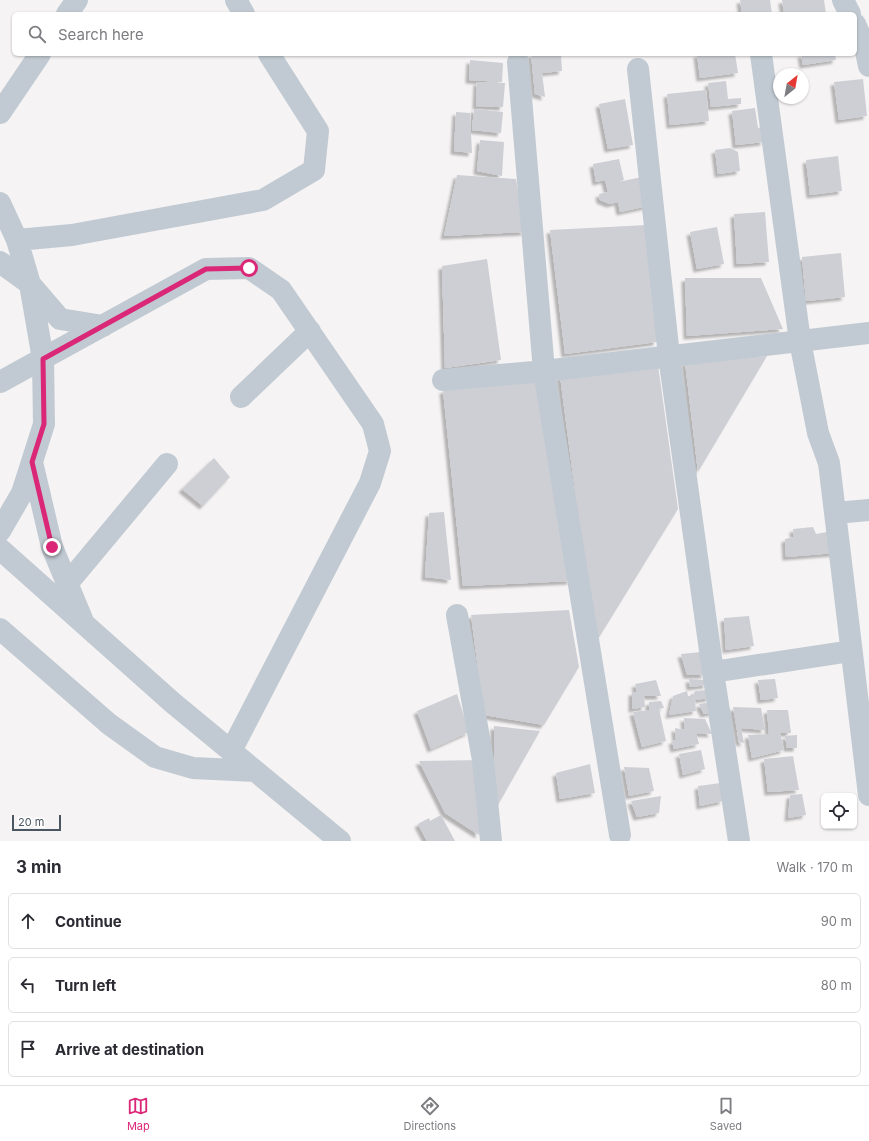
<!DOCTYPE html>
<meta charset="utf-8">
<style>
body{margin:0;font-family:Inter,sans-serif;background:#f7f7f7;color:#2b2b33}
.controls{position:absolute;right:12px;bottom:12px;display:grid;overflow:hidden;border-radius:6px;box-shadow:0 1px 3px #0004}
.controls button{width:36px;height:36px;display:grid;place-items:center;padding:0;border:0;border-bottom:1px solid #e1e1e2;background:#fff;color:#2b2b33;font:20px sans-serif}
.compass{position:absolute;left:773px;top:68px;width:36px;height:36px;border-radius:50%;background:#fff;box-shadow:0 1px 3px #0004;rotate:31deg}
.scale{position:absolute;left:12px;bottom:10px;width:49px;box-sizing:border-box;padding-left:4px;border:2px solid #4a5661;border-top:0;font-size:11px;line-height:14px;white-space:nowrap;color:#4a5661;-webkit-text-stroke:3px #fff;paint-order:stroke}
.stop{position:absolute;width:12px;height:12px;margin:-9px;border:3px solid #db2777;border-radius:50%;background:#fff}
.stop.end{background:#db2777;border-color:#fff;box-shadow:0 1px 4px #0008}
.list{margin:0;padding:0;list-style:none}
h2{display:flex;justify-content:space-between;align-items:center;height:52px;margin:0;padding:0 16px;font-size:17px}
h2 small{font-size:13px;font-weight:400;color:#7c7c81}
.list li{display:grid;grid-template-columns:26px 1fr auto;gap:12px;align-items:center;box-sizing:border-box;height:56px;margin:0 8px 8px;padding:0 8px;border:1px solid #e1e1e2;border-radius:6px}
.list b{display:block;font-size:15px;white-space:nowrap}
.list em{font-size:13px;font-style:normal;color:#7c7c81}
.icon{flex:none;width:22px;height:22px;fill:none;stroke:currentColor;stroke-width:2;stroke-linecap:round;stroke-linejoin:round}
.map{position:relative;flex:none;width:869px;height:841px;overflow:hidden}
.search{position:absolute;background:#fff;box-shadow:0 1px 3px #0004;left:12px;right:12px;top:12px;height:44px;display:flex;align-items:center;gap:10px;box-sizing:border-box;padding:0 14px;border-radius:6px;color:#7c7c81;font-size:15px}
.sheet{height:244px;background:#fff}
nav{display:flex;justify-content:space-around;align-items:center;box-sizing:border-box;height:56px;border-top:1px solid #e1e1e2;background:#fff;font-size:11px;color:#7c7c81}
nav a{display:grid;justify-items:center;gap:2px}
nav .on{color:#db2777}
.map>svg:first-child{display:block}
.building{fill:#cdcfd5;filter:url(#shadow)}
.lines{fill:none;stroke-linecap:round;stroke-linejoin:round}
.minor{stroke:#c1cad2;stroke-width:22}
.route{stroke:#db2777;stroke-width:5}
</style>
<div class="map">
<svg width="869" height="841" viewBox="0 0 869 841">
<defs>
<filter id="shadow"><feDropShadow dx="-3.5" dy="3.5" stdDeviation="1" flood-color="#0004"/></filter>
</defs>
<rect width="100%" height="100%" fill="#f5f3f3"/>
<path class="building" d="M740 0H770L772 14H742Z
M782 0H824L826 14H784Z
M531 54H561L562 71 542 73 545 97 535 94Z
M697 54H735L738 73 700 78Z
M801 54H835L836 60 803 65Z
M470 60 503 63 502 82 469 80Z
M863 79 867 116 839 120 834 82Z
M726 81 728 99 741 98V104L711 107 708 83Z
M477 82 505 83 503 107 476 106Z
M706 90 709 121 670 125 667 94Z
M625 99 633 145 608 149 599 104Z
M755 108 758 128 762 127 764 142 736 145 732 111Z
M474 109 503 112 501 133 472 130Z
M456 112 470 113 472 153 454 151Z
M480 140 504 142 502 176 477 171Z
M730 148 738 152 740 171 718 174 715 150Z
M838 156 842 191 810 195 806 160Z
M619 159 624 180 618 182 642 177 648 206 620 212 618 202 610 204 600 200 599 194 608 192 605 180 596 182 593 164Z
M457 175 516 179 525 232 444 236Z
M765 212 769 262 737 264 734 214Z
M647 225 657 342 565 354 550 230Z
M717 227 724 264 697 269 690 232Z
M841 253 845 297 806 301 802 257Z
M487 259 501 360 445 368 442 266Z
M685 278H761L783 329 687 336Z
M767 356 698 472 685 362Z
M658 365 678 509 595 644 560 376Z
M538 380 571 581 463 586 443 390Z
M214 458 230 477 203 506 182 489Z
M444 512 451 580 425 577 429 513Z
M813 527 816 534 832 531 835 553 786 557 785 539 794 537 793 529Z
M569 610 579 667 544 725 484 715 471 615Z
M749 616 754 646 726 650 724 618Z
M701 652 705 675H687L681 654Z
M689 679 706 680 707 685 690 687Z
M775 679 778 698 761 700 758 680Z
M656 680 661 696H644L645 707 632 709V692H637L635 684Z
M708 690 710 698 695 700 696 711 669 715 673 696 687 691 688 696H693L695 691Z
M457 694 469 732 431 749 417 711Z
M661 701 664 708 659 709 666 741 642 747 633 712 649 710V702Z
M713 702 714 712 704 714 699 704Z
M733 707 761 708 765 730 741 728 744 743 739 742Z
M767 710H788L791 733H780L784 750 752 758 748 735 769 734Z
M684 718 705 719 712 734 696 733 699 744 674 749 672 741 676 740 675 728 685 730Z
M494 726 540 731 494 812Z
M797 735V748H787L785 736Z
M701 750 705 769 683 775 679 754Z
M793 756 799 790 768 792 764 759Z
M483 760 479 835 445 813 419 761Z
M590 764 595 793 560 799 556 773Z
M624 767 649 768 654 791 629 796Z
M721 783 723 801 700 806 698 786Z
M802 794 806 815 788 818 790 795Z
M661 796 659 813 637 817 631 801Z
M441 815 455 841H427L418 824 429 818 430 821Z"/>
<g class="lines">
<path class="minor" d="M236 0 244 14
M843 0 850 14
M67 14 77 0
M855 24 865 47 869 66
M761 54 800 341 818 433 829 463 869 795
M518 62 544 371 620 835
M638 69 669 356 713 672 739 841
M0 113 40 54
M0 203 17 240 30 284 43 359 44 424 22 493 0 531
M17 240 72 235 263 200 314 170 318 131 269 54
M0 262 30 284 60 319 103 326
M443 380 544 371 869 333
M0 382 206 269 249 268 281 290 373 424 380 451 370 483 231 751
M241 397 310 331
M32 462 52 547 82 619
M836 513 869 510
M0 549 173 703 340 841
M67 584 167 464
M457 615 483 760 491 841
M0 629 109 724 155 757 193 768 255 771
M713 672 851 651"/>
</g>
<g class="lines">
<path class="route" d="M52 547 32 462 44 424 43 359 206 269 249 268"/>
</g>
</svg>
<div class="controls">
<button><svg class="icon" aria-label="locate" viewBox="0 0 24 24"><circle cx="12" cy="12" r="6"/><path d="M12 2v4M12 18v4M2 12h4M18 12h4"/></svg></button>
</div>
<svg class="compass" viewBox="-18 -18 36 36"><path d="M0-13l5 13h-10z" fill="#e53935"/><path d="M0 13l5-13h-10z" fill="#7c7c81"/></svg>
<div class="scale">20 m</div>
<div class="stop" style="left:249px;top:268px"></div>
<div class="stop end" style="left:52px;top:547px"></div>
<div class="search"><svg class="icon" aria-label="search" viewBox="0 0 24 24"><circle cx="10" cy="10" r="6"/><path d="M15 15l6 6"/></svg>Search here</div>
</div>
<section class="sheet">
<h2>3 min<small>Walk · 170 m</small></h2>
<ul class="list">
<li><svg class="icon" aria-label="ahead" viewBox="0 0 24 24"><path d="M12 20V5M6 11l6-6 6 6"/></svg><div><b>Continue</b></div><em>90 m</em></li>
<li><svg class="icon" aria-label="left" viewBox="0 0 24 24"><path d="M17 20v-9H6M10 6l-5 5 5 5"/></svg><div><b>Turn left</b></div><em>80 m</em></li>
<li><svg class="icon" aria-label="arrive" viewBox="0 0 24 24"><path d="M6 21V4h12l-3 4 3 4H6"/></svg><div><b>Arrive at destination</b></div></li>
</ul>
</section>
<nav>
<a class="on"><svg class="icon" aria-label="map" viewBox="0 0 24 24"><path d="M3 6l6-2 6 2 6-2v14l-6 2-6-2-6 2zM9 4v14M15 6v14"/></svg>Map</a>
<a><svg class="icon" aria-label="directions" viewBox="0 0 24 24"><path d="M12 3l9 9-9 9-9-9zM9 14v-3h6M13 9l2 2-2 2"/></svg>Directions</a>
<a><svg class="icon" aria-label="saved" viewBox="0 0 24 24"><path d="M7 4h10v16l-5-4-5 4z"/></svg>Saved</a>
</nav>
